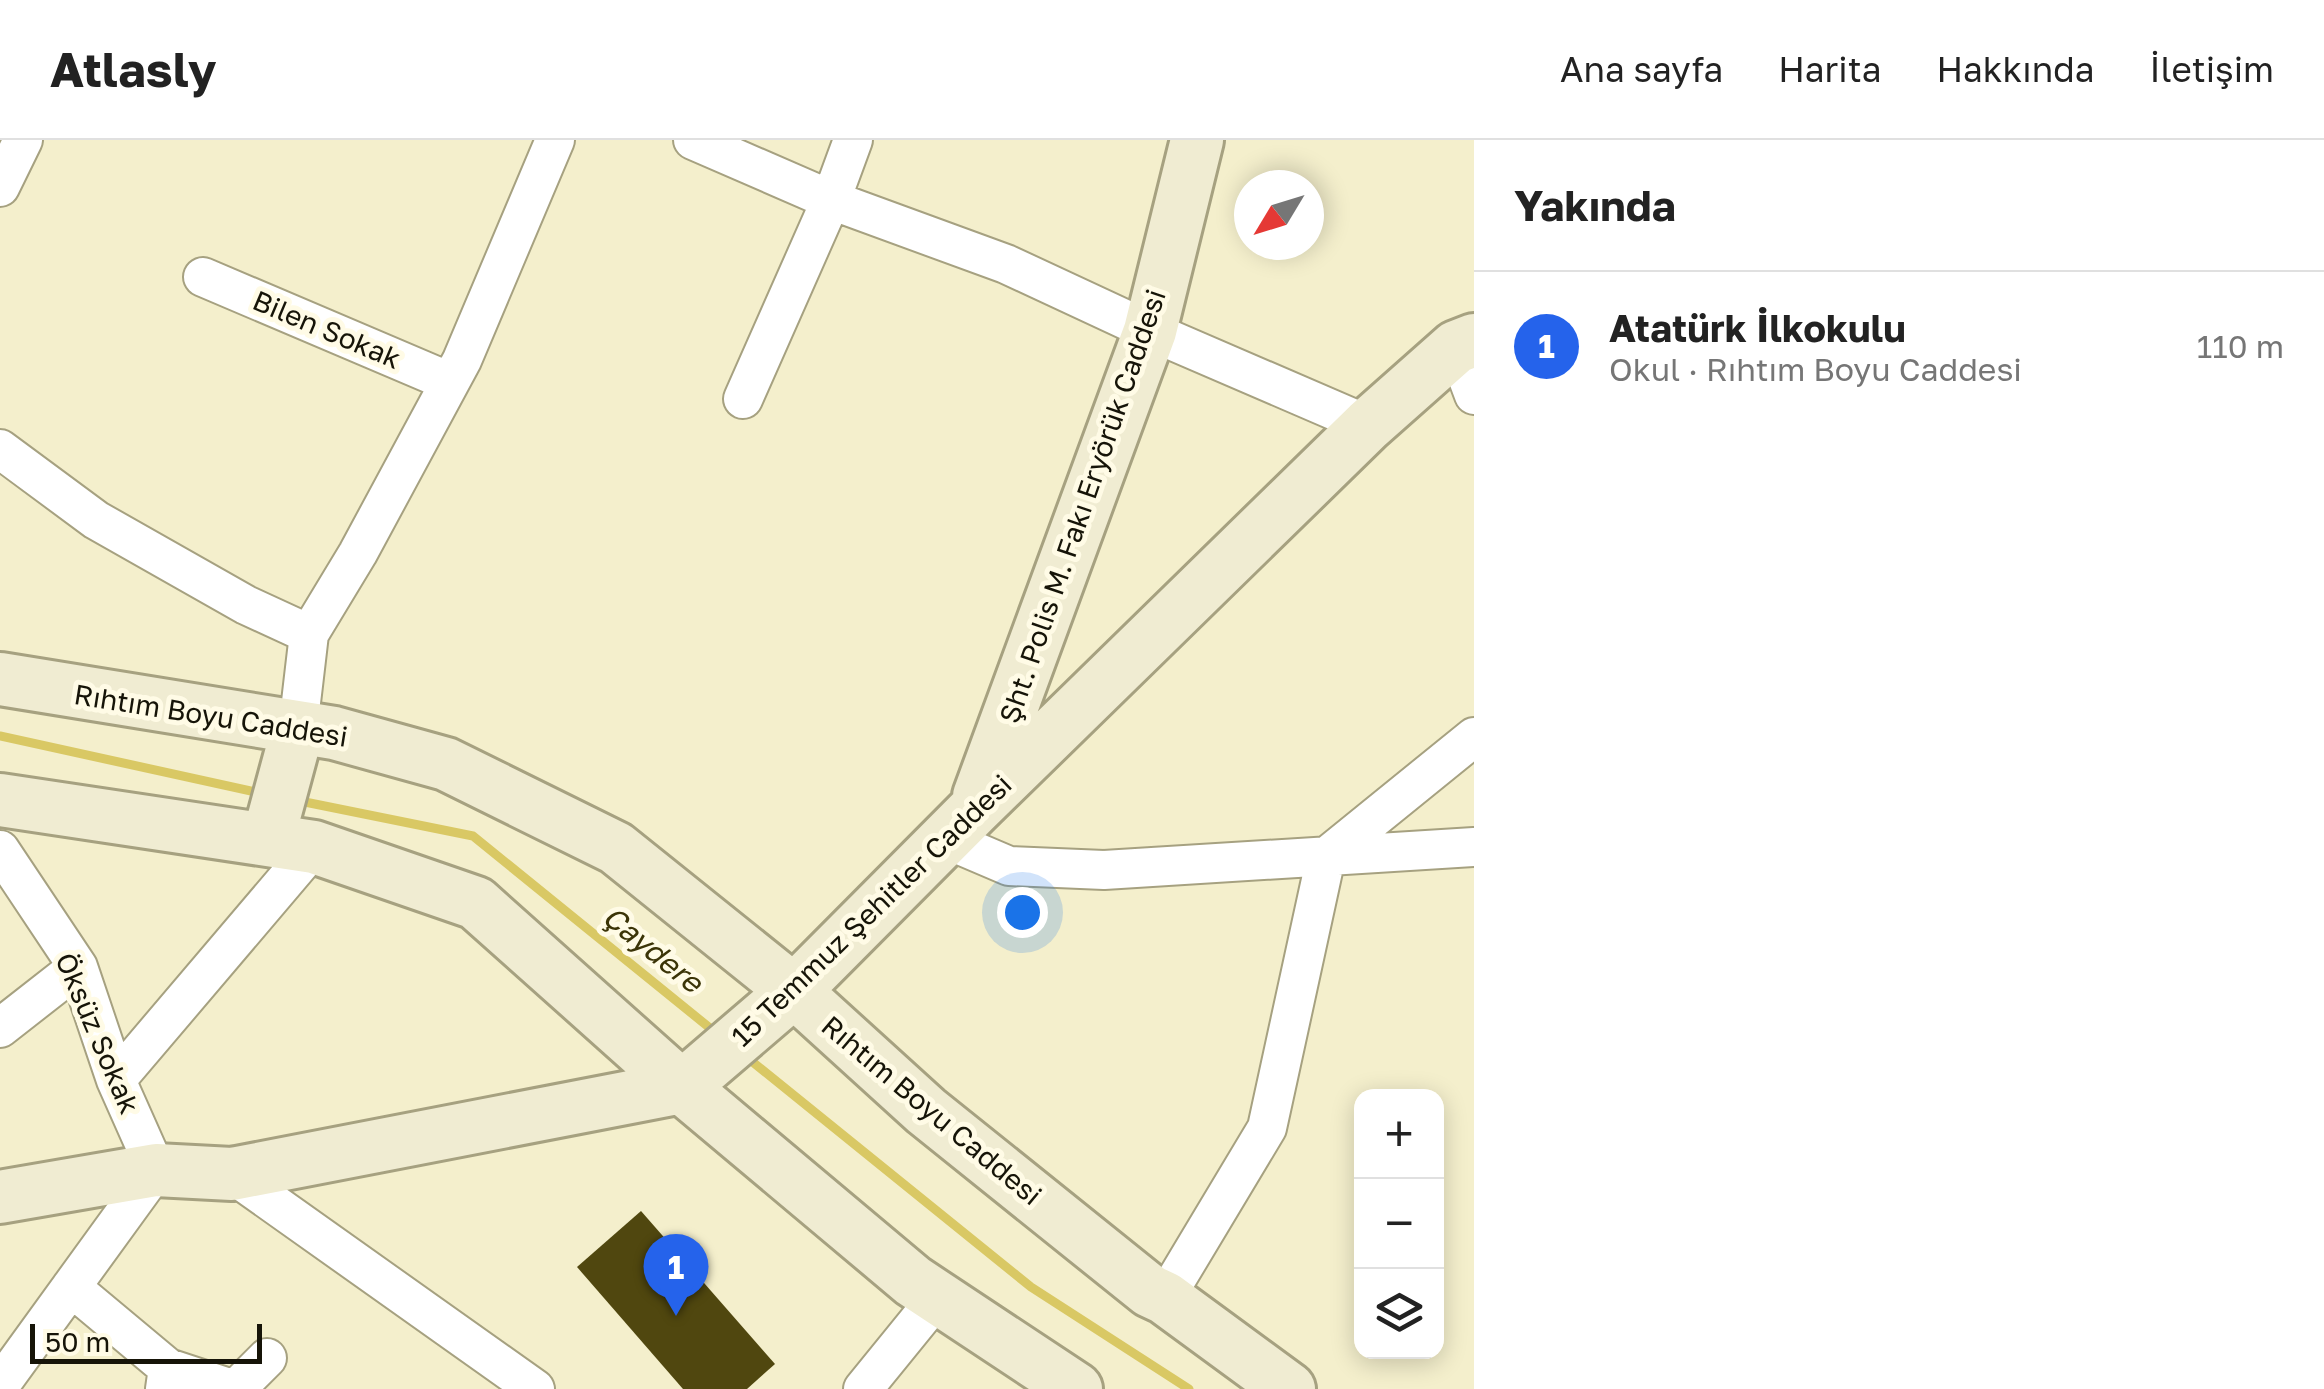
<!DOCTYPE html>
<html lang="tr">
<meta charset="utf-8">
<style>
body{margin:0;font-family:"Golos Text",sans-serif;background:#f6f6f6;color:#222}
.controls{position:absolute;right:30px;bottom:30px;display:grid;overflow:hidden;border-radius:20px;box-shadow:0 5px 25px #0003}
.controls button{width:90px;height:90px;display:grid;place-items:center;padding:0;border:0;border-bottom:2px solid #e0e0e0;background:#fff;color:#222;font:50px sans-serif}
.compass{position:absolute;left:1234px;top:30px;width:90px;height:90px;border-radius:50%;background:#fff;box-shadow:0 5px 25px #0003;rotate:232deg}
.scale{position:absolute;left:30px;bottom:25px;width:232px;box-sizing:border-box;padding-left:10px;border:5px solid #161408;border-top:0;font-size:28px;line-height:35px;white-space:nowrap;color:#161408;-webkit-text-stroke:8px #fffbe6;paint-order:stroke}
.you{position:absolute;left:1022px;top:772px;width:35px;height:35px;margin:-25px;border:8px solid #fff;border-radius:50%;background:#1a73e8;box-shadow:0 0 0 15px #1a73e833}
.badge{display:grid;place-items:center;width:65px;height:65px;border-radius:50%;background:#2563eb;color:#fff;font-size:32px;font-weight:700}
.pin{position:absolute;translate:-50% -82px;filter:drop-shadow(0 2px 5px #0008)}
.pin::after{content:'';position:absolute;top:52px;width:35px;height:30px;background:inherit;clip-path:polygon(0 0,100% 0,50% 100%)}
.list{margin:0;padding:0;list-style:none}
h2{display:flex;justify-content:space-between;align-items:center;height:130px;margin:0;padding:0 40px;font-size:42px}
h2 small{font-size:32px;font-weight:400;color:#767676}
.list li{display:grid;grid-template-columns:65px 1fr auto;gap:30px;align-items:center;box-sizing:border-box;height:150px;padding:0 40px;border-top:2px solid #e0e0e0}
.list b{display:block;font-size:38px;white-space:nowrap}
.list p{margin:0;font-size:32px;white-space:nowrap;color:#767676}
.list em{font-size:32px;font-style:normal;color:#767676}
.icon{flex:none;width:55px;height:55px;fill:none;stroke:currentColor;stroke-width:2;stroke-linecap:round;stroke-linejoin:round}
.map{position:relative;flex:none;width:1474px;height:1249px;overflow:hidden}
header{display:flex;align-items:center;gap:60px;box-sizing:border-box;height:140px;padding:0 50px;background:#fff;border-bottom:2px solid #e0e0e0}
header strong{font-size:48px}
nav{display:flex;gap:55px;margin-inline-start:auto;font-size:35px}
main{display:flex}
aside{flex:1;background:#fff}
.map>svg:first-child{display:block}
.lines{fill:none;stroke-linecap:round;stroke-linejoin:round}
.stream{stroke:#d9c864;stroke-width:9}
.building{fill:#50470f}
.street-casing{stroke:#a6a180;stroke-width:42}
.secondary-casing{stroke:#a6a180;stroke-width:58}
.street{stroke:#fff;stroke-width:38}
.secondary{stroke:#f0ecd2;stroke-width:52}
.labels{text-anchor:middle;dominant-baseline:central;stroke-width:10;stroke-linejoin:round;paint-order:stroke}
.street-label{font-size:28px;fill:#161408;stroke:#fffbe6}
.water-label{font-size:30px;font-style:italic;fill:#3b3407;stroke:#fffbe6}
</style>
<header>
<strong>Atlasly</strong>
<nav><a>Ana sayfa</a><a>Harita</a><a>Hakkında</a><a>İletişim</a></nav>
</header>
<main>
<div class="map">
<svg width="1474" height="1249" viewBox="0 0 1474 1249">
<rect width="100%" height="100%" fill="#f4efcc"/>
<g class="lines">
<path class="stream" d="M0 596 265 654
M295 660 473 696 716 893
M744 915 1031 1147 1189 1249"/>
</g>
<path class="building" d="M641 1071 775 1224 747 1249H683L577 1127Z"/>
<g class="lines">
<defs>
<path id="street" d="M693 0 831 60 1006 124 1150 191 1368 285
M0 47 23 0
M203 137 450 242
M1456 207 1474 255
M743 259 831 60 853 0
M0 309 96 380 246 465 309 494
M298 588 309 494 358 413 462 220 555 0
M948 700 1009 726 1104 730 1474 707
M0 710 78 827 116 940 156 1030 0 1245
M0 888 78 827
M116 940 314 707
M232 1034 535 1249
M71 1147 168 1228 165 1249
M1165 1158 1267 988 1326 717 1474 597
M168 1228 232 1249
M236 1249 267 1218
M863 1249 937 1158"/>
<path id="secondary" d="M0 539 334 593 446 624 616 708 794 851 926 971 1150 1151 1165 1158 1289 1249
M979 656 1150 191 1197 0
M0 660 314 707 476 763 682 947 913 1141 1076 1249
M268 699 298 588
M0 1057 156 1030 232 1034 682 947 794 851 973 671 1368 285 1456 207 1474 200"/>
</defs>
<use href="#street" class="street-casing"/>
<use href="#secondary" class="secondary-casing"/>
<use href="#street" class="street"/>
<use href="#secondary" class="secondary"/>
</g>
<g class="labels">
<g class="street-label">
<text transform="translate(327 189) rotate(23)">Bilen Sokak</text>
<text transform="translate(1082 366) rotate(-71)">Şht. Polis M. Fakı Eryörük Caddesi</text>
<text transform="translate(211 575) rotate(9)">Rıhtım Boyu Caddesi</text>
<text transform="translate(871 770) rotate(-44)">15 Temmuz Şehitler Caddesi</text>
<text transform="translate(98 893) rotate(67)">Öksüz Sokak</text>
<text transform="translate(932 970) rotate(40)">Rıhtım Boyu Caddesi</text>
</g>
<g class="water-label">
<text transform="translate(653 809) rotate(39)">Çaydere</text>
</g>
</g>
</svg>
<div class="controls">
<button>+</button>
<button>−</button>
<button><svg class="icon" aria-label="layers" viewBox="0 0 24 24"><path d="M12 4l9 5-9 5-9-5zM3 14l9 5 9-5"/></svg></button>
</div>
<svg class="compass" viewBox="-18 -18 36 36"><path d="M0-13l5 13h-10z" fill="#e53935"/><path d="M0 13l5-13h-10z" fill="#767676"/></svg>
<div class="scale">50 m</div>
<div class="you"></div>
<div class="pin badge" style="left:676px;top:1176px">1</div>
</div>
<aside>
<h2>Yakında<small></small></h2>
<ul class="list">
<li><span class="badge">1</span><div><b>Atatürk İlkokulu</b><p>Okul · Rıhtım Boyu Caddesi</p></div><em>110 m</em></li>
</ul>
</aside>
</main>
